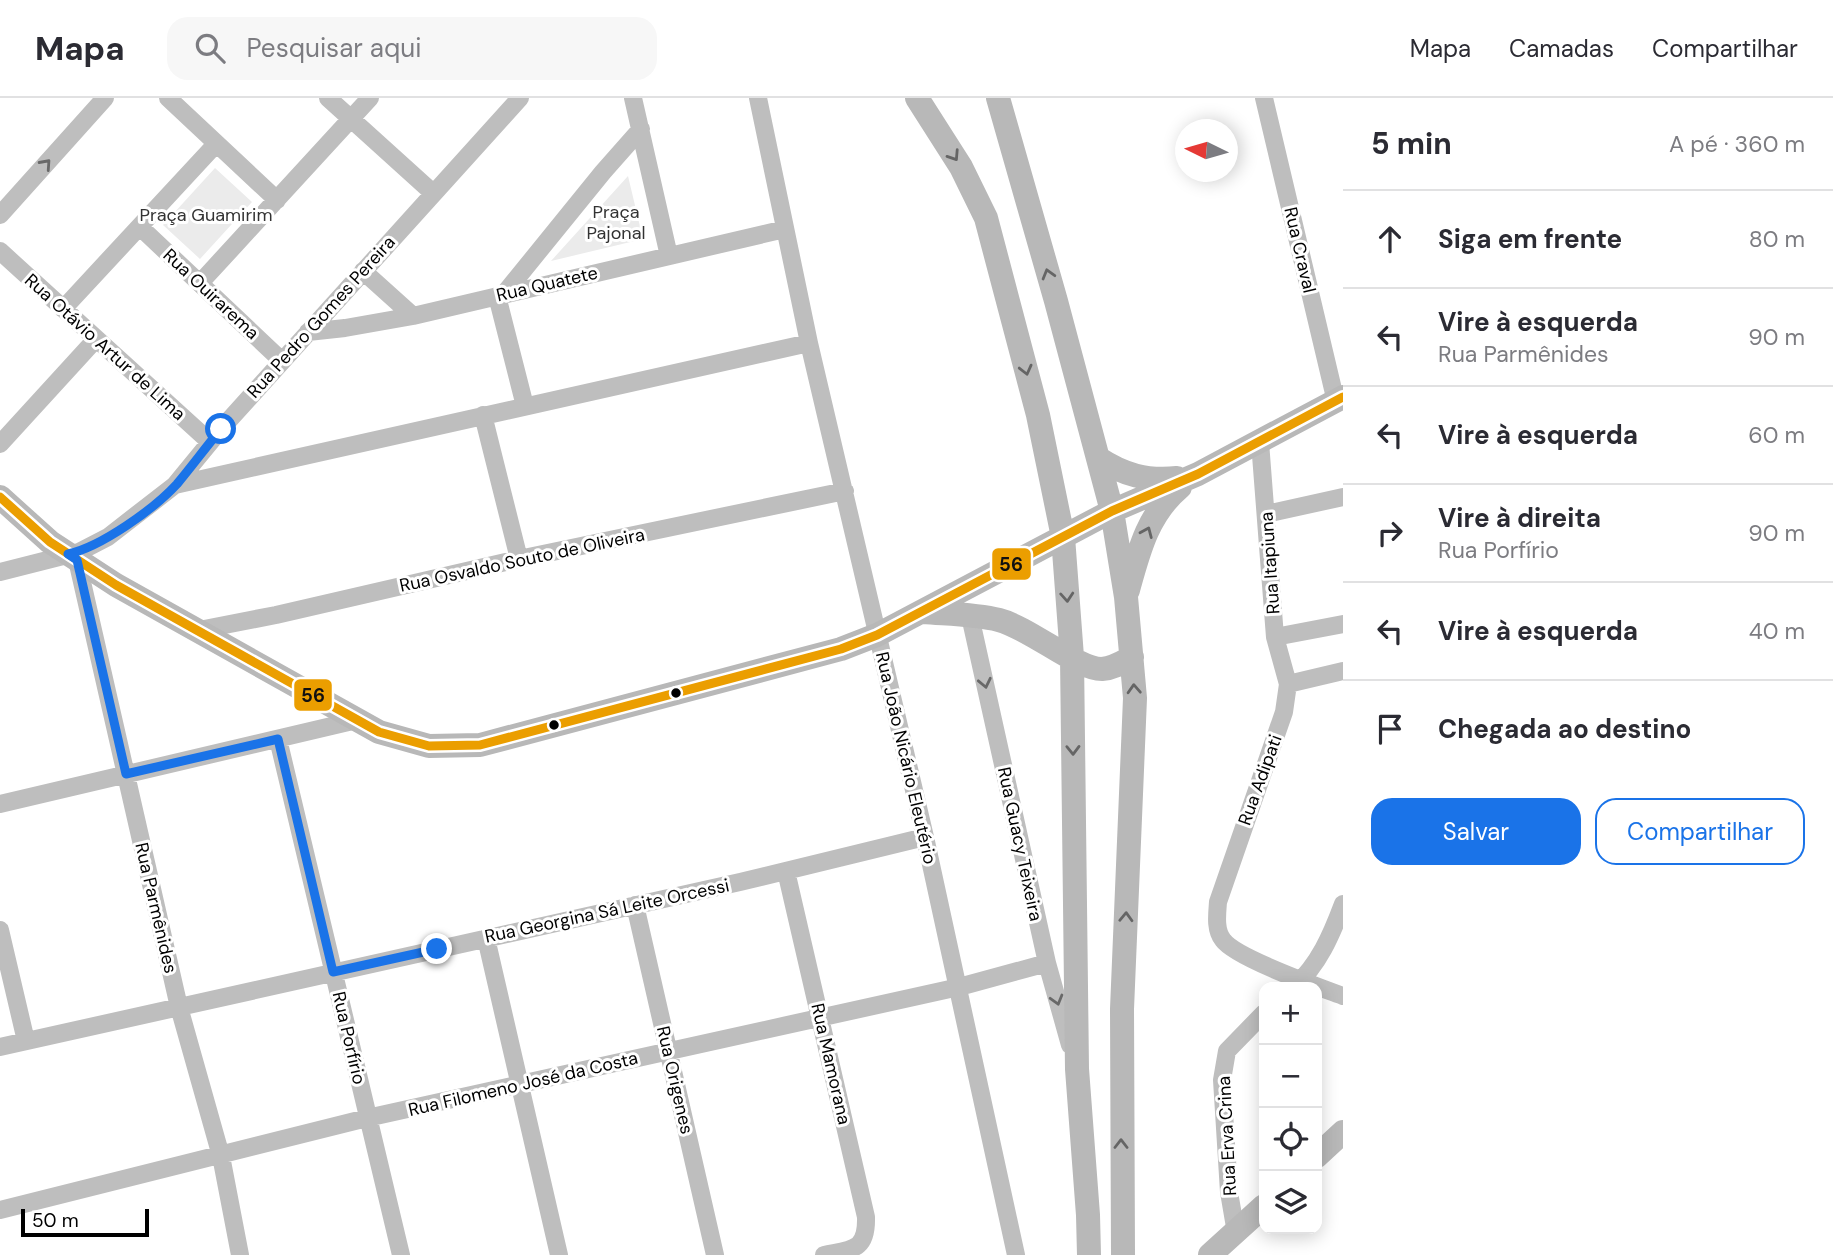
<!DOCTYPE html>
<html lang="pt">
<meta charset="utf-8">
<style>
body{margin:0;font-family:"DM Sans",sans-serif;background:#f7f7f7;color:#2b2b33}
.controls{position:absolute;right:21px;bottom:21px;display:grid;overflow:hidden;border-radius:14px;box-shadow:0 4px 18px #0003}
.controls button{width:63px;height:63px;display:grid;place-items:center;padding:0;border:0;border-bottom:2px solid #e1e1e2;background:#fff;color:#2b2b33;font:35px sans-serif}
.compass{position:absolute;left:1175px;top:21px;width:63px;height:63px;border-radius:50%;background:#fff;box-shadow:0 4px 18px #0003;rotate:275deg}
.scale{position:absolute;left:21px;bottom:18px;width:128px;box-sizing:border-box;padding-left:7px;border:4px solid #000;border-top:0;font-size:19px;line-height:24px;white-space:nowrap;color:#000;-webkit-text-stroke:5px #fff;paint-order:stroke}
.stop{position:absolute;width:21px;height:21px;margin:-16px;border:5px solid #1a73e8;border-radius:50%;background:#fff}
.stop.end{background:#1a73e8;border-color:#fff;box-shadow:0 2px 7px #0008}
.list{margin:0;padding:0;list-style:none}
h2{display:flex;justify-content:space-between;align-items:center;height:91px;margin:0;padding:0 28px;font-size:30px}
h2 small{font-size:23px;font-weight:400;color:#7c7c81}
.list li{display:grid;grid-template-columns:46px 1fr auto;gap:21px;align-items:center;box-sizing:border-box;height:98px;padding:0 28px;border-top:2px solid #e1e1e2}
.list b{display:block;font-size:26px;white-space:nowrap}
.list p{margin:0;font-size:23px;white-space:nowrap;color:#7c7c81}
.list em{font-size:23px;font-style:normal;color:#7c7c81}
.actions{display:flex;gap:14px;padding:21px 28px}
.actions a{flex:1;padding:16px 0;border:2px solid #1a73e8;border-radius:21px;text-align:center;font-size:24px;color:#1a73e8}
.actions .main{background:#1a73e8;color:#fff}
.icon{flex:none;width:38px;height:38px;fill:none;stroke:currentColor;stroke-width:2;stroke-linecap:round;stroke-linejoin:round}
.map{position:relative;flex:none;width:1343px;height:1157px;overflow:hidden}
header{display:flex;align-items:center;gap:42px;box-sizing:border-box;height:98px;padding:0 35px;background:#fff;border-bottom:2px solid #e1e1e2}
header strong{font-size:33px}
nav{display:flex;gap:38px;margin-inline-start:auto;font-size:24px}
.search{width:490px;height:63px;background:#f7f7f7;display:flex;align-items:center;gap:18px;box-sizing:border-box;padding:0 24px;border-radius:21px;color:#7c7c81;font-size:26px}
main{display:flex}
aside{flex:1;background:#fff}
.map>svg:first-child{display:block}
.green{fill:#ebebeb}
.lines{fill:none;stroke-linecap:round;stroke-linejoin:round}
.street{stroke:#bebebe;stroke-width:18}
.secondary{stroke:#b8b8b8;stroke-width:24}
.bus-1-casing{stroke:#fff;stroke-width:14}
.bus-1{stroke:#eb9e00;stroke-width:9}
.oneway{stroke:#656565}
.oneway2{stroke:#686868}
.route{stroke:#1a73e8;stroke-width:9}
.bus-dot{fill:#000;stroke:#fff;stroke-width:2.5}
.labels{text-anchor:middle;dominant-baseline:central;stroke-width:6;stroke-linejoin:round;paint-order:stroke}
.park-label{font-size:18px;fill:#323232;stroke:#fff}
.street-label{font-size:18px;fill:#000;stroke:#fff}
.line-badge{stroke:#fff;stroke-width:2.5}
.pale-badge-label{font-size:19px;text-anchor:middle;font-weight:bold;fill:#111}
</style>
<header>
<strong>Mapa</strong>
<div class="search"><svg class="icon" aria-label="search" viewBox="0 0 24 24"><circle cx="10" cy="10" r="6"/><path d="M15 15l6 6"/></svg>Pesquisar aqui</div>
<nav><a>Mapa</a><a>Camadas</a><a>Compartilhar</a></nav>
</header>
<main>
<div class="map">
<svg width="1343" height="1157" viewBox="0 0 1343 1157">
<rect width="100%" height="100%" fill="#fff"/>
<path class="green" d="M215 70 252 104 200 161 163 127Z
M628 78 643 141 551 163Z"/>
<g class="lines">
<path class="street" d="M168 0 277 102
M328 0 433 95
M633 0 669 158
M758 0 809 245 925 739 1016 1157
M1264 0 1336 304
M0 117 105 0
M140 129 282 263
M0 153 210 344
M363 173 413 218
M200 185 370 0
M504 196 603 74 641 31
M497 198 525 308
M63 211 216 46
M308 234 345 230 413 218 785 131
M483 317 519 461
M1260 344 1275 539 1288 586 1284 614 1218 804C1217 817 1215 832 1223 842 1236 860 1319 889 1343 898
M0 346 96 241
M175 387 809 245
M1266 416 1343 399
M77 462 179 909 221 1058 240 1157
M0 474 79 454 108 439 175 387 221 331 520 0
M970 518 1047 865 1070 947
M199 532 276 517 519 461 845 393
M1275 539 1343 526
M1288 586 1343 573
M278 641 401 1157
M0 706 357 622
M786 773 866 1119C867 1153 852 1151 824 1157
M635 807 715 1157
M0 832 26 943
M486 840 559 1157
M1294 889C1319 866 1331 838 1343 806
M0 949 740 784 925 739
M0 1112 367 1020 959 889 1047 865
M1236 1135 1229 1094 1222 982 1227 953 1264 915"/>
<path class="secondary" d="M917 0 961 69 986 120 1038 317 1063 439 1072 559 1077 971 1088 1117 1089 1157
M998 0 1056 203 1112 413 1126 499 1135 600 1122 911 1123 1157
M1098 360C1124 377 1146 383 1177 380
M0 399 50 444 116 487 379 634 429 648 480 647 841 551 877 537 1112 413 1198 376 1343 299
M1128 492C1139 452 1148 416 1180 389
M923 514C948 516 975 516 999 522 1030 530 1077 571 1102 571 1114 570 1123 564 1132 559
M1317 1058 1343 1034
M1210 1157 1264 1108"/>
<defs>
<path id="bus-1" d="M0 399 50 444 116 487 379 634 429 648 480 647 841 551 877 537 1112 413 1198 376 1343 299"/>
</defs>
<use href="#bus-1" class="bus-1-casing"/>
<use href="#bus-1" class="bus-1"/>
</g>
<defs><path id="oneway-chevron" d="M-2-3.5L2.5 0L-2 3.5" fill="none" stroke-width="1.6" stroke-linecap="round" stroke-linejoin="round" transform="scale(1.75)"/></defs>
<g class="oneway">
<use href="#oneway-chevron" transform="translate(954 58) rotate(57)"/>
<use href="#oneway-chevron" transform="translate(1048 176) rotate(-106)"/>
<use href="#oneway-chevron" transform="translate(1026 272) rotate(76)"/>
<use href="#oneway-chevron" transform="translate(1147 434) rotate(-67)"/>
<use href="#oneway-chevron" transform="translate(1067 499) rotate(86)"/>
<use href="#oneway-chevron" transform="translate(1134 591) rotate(-93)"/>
<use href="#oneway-chevron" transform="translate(1073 652) rotate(89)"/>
<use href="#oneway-chevron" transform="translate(1126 819) rotate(-88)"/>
<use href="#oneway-chevron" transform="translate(1121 1046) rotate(-90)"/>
</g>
<g class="oneway2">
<use href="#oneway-chevron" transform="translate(46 66) rotate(-48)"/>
<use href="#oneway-chevron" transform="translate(985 585) rotate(78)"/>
<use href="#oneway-chevron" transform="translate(1057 902) rotate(74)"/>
</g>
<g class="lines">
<path class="route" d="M221 331C206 349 192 368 177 386 154 411 101 449 68 456L77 462 126 676 278 641 333 874 437 851"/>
</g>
<g class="bus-dot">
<circle cx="676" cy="595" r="6"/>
<circle cx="554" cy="627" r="6"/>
</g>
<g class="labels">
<g class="park-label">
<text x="616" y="114">Praça<tspan x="616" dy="21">Pajonal</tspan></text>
<text x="206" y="117">Praça Guamirim</text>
</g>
<g class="street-label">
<text transform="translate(1300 152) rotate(77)">Rua Craval</text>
<text transform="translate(547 186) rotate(-13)">Rua Quatete</text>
<text transform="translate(211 196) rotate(43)">Rua Ouirarema</text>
<text transform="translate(321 219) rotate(-48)">Rua Pedro Gomes Pereira</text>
<text transform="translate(105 249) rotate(42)">Rua Otávio Artur de Lima</text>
<text transform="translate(522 462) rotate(-12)">Rua Osvaldo Souto de Oliveira</text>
<text transform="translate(1270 465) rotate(-94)">Rua Itapiuna</text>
<text transform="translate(906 660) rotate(77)">Rua João Nicário Eleutério</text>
<text transform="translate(1260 682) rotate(-70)">Rua Adipati</text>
<text transform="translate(1020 746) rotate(78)">Rua Guacy Teixeira</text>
<text transform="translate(156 810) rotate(77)">Rua Parmênides</text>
<text transform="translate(607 813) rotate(-12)">Rua Georgina Sá Leite Orcessi</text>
<text transform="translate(349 940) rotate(77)">Rua Porfírio</text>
<text transform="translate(831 966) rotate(77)">Rua Mamorana</text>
<text transform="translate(675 982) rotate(77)">Rua Origenes</text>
<text transform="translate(523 986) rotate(-13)">Rua Filomeno José da Costa</text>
<text transform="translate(1227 1038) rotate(-93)">Rua Erva Crina</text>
</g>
</g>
<g class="line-badge">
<rect x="991" y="449" width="41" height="34" rx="7" fill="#eb9e00"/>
<rect x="293" y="580" width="40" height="34" rx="7" fill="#eb9e00"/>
</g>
<g class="pale-badge-label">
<text x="1011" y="473">56</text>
<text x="313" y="604">56</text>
</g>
</svg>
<div class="controls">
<button>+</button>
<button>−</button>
<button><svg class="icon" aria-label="locate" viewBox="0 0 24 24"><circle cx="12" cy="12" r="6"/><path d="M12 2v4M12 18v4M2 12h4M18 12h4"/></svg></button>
<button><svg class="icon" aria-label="layers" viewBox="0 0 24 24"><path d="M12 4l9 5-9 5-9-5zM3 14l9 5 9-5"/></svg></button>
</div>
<svg class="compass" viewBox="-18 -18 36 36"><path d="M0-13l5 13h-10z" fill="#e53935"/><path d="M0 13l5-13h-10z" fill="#7c7c81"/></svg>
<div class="scale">50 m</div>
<div class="stop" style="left:221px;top:331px"></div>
<div class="stop end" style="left:437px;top:851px"></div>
</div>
<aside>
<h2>5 min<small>A pé · 360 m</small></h2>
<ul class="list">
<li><svg class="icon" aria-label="ahead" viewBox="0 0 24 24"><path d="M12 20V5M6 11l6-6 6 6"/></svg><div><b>Siga em frente</b></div><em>80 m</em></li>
<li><svg class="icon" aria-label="left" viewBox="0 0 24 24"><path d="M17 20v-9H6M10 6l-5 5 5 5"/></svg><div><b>Vire à esquerda</b><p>Rua Parmênides</p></div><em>90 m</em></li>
<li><svg class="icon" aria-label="left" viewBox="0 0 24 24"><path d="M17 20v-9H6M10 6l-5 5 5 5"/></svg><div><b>Vire à esquerda</b></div><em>60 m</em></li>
<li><svg class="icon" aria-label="right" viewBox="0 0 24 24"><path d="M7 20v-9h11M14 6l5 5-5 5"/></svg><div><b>Vire à direita</b><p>Rua Porfírio</p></div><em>90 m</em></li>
<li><svg class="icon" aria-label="left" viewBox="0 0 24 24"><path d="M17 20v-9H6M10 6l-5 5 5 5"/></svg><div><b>Vire à esquerda</b></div><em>40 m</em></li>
<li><svg class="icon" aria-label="arrive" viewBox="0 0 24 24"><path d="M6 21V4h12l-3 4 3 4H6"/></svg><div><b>Chegada ao destino</b></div></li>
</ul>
<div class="actions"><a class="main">Salvar</a><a>Compartilhar</a></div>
</aside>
</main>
